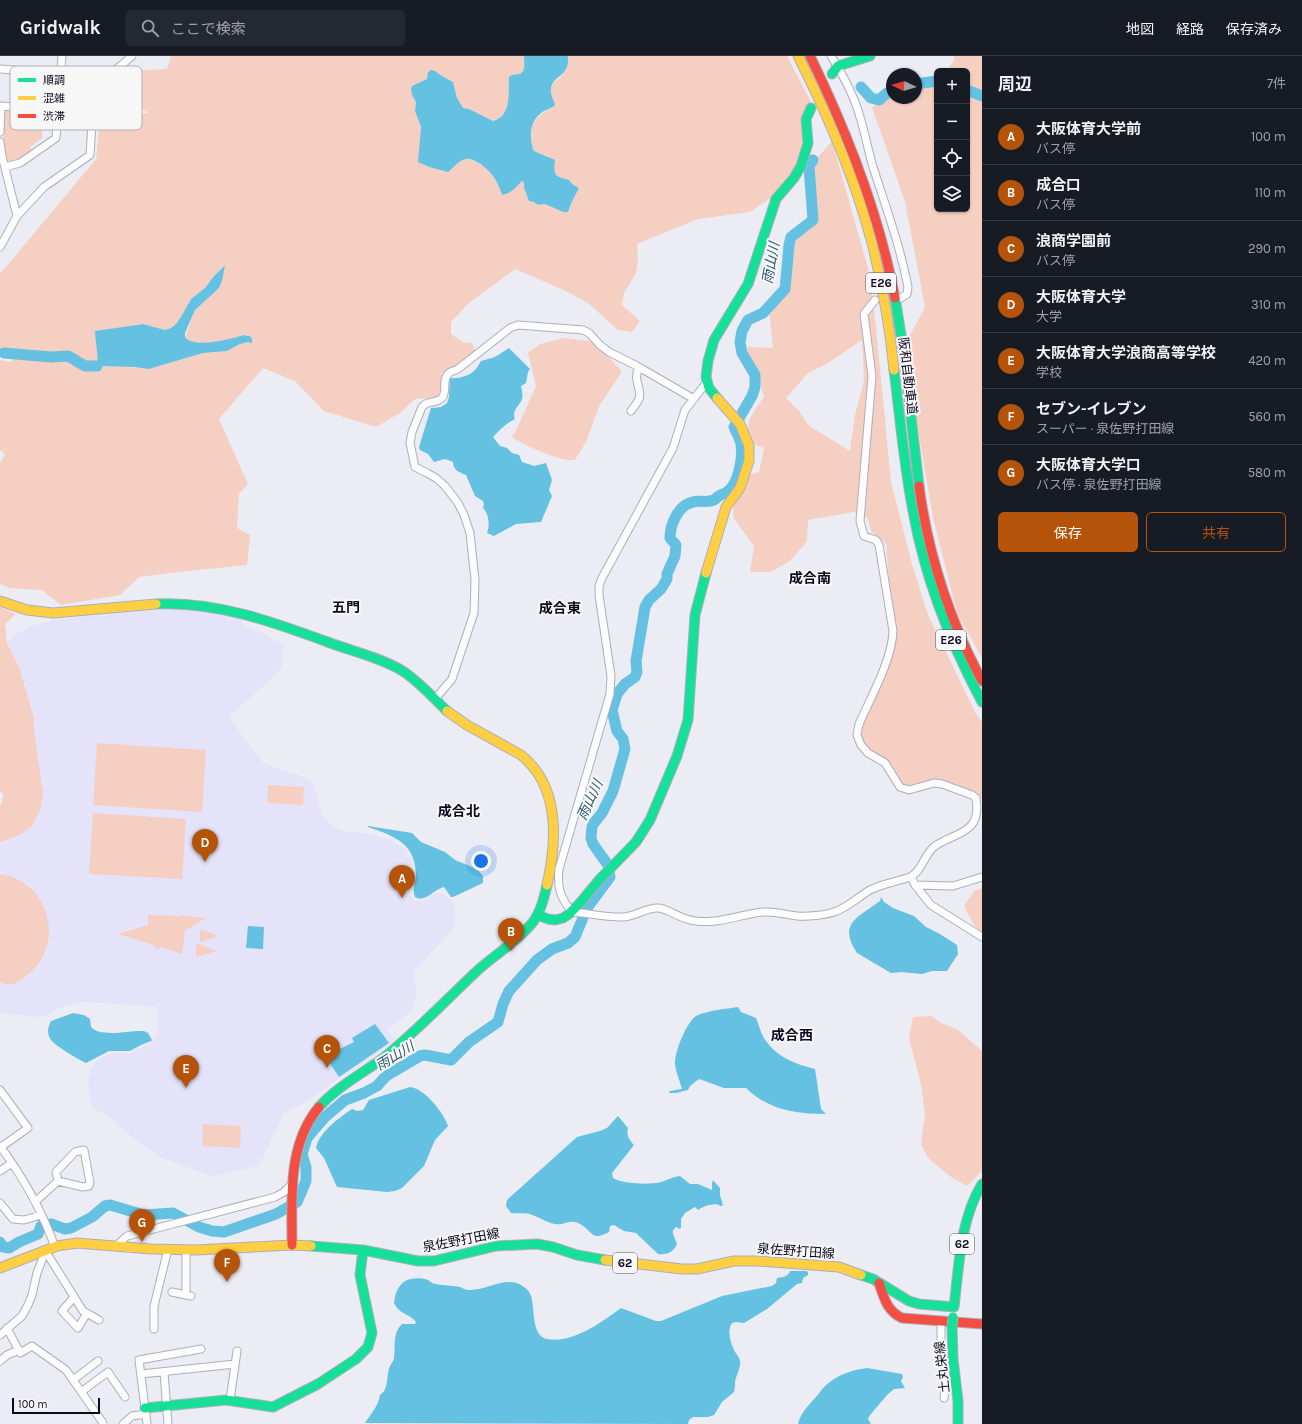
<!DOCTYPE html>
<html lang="ja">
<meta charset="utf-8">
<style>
body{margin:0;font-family:Karla,"Noto Sans JP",sans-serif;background:#242831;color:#f1f3f6}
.controls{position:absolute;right:12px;top:12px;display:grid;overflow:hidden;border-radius:6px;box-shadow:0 1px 3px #0004}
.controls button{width:36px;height:36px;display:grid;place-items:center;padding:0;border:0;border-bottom:1px solid #363941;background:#171b24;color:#f1f3f6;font:20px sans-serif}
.compass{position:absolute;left:886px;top:12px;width:36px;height:36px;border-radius:50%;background:#171b24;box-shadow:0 1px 3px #0004;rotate:274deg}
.scale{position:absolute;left:12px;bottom:10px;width:88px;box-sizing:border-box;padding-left:4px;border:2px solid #0c0822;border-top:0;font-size:11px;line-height:14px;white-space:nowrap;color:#0c0822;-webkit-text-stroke:3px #f7f7f7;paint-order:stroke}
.you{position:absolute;left:481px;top:805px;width:14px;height:14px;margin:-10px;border:3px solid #fff;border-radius:50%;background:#1a73e8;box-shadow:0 0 0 6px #1a73e833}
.badge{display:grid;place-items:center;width:26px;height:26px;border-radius:50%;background:#b45309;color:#fff;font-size:13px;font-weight:700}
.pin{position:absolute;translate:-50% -33px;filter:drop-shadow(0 1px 2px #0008)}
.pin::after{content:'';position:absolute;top:21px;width:14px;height:12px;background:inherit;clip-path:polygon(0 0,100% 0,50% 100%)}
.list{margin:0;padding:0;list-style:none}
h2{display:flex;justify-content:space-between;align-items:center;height:52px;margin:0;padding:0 16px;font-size:17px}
h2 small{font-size:13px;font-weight:400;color:#9ea1a6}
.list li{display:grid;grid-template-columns:26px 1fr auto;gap:12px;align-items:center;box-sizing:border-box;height:56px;padding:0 16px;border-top:1px solid #363941}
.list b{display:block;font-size:15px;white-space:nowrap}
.list p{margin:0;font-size:13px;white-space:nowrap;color:#9ea1a6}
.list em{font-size:13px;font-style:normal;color:#9ea1a6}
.actions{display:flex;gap:8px;padding:12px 16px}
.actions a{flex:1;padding:9px 0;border:1px solid #b45309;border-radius:6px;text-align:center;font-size:14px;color:#b45309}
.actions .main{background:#b45309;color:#fff}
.icon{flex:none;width:22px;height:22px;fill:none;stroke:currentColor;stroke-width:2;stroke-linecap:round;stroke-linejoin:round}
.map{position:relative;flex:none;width:982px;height:1368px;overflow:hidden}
header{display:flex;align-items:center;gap:24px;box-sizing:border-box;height:56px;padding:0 20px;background:#171b24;border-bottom:1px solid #363941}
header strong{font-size:19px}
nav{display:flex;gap:22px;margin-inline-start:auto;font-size:14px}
.search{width:280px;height:36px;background:#242831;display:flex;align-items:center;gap:10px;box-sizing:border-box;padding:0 14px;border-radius:6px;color:#9ea1a6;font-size:15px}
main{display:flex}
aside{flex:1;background:#171b24}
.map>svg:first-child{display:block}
.built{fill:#e4e3fa}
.green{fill:#f5cfc2;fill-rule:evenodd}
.water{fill:#64c1e1}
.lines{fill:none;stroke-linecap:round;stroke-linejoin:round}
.river{stroke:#64c1e1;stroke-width:11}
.street-casing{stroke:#aeadbe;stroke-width:9}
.fast-casing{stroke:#aeadbe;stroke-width:11}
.slow-casing{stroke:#aeadbe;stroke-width:11}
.jam-casing{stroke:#aeadbe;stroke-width:11}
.street{stroke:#fcfcfd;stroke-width:7}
.fast{stroke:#16e098;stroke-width:9}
.slow{stroke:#ffcf43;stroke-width:9}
.jam{stroke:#f24e42;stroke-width:9}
.fast-bridge-casing{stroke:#aeadbe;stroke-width:11;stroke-linecap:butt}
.fast-bridge{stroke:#16e098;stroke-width:9}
.labels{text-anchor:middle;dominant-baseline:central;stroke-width:4;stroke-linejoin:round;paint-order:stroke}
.shield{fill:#f7f7f7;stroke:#525062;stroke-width:1}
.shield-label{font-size:12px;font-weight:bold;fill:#0c0822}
.street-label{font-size:13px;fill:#0c0822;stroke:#f7f7f7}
.water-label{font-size:14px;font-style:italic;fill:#2b5c6f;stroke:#f7f7f7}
.neighbourhood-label{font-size:14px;font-weight:bold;fill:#0c0822;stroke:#f7f7f7}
.key{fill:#f7f7f7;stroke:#b0afb7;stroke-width:1}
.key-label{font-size:11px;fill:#0c0822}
</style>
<header>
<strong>Gridwalk</strong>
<div class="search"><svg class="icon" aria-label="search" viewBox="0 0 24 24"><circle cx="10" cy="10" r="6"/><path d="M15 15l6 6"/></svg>ここで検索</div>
<nav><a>地図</a><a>経路</a><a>保存済み</a></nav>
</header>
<main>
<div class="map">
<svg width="982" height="1368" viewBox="0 0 982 1368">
<rect width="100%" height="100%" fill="#ececf4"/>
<path class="built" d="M182 552 226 557 242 564 244 569 280 586 284 591 282 611 270 624 232 658 230 663 263 707 311 724 314 729 322 759 332 770 344 775 371 778 390 784 403 792 409 801 412 812 410 832 411 840 416 845H424L436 837H442L453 846 455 852 454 872 414 915 413 920 417 936 413 951 409 957 387 974 395 984 367 1005 338 1023 305 1047 284 1057 259 1110 212 1120 160 1101 128 1078 111 1062 92 1051 89 1039 88 1025 91 1013 96 1005 111 997H131L153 986 156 982 158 951 83 946 65 950 43 961 0 957V786L18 780 43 736 34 674V662L19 611 7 587 12 580 35 569 59 563 150 554Z"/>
<path class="green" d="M171 0H524C524 7 526 16 519 18 514 19 512 18 509 21 508 37 512 60 493 65L469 53 463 52 457 42 453 26 442 20 439 17 427 19V23L412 30V39L416 46 415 55 421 71 419 106 429 111 443 115 451 114 457 107 464 103 469 102 487 112 500 131 502 139 516 131 523 125 525 126 524 132 529 145 534 146 538 149 545 148 564 156H568L579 132 572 128 569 124C552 119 554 116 547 100L534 95C526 75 533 60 552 52 552 46 549 35 552 30 555 24 560 23 563 18 566 14 569 5 568 0H787L811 46 802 62 803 80 801 100 791 120 772 141 750 156 698 163 637 188 638 204 636 217 624 237 622 249 640 265 632 276 618 274 588 247 564 234 515 213 469 247 451 266V278L462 286 472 287 476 297 458 312 442 318 441 333 437 341 415 343 400 357 376 371 324 355 295 325 263 312 219 363 248 428 239 438 237 472 250 479 247 509 169 517 139 521 120 539 61 549 42 534 9 532 0 528V407L5 398 0 394V304L12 306 13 294 0 293V218L96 103 100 61 148 57 128 43 130 15 167 13ZM224 209 222 225 219 232 195 254 185 281C194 292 223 285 234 282 237 281 241 279 244 279 246 278 248 279 250 280L252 287 248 286 240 288 233 292 218 296 203 297 153 312 99 310C99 298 95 287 95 275L143 268 165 274 171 272 176 268 181 261 191 243 205 232 214 220Z
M954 0H982V602L957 557 933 462 918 373 909 281 925 251 905 146 872 51 892 39V42H916V32L937 28V153H967V15H947L954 4Z
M7 53 43 55 42 82 30 91 33 95 20 104 9 107 6 104 3 91 4 56Z
M832 85 868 212 876 271 891 426 912 508 928 559 976 658 982 666V742L942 728 909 734 900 731 885 707 868 697 857 679 893 587 891 563 890 534 886 488 871 475 867 461 854 456 808 464 807 485 790 505 770 516H750L754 490 734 463 733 447 747 419 759 416 764 392 749 386C744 365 753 357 764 341L758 319 747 299 748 291 773 292 769 254 787 234 794 182 816 163 812 108ZM862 284 864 325 855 359 850 395 808 369 799 355 786 342 808 317 828 307Z
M564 282 589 285 602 293 622 316 599 350 586 386 575 404C557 405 527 390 511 381L515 377 536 330 528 297 540 288Z
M0 551 16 558 5 568 7 587 19 611 34 662V674L43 736 41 752 32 770 18 780 0 786V749L2 747 3 738 0 736Z
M97 687 206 694 202 756 93 749Z
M268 729 304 731 303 749 267 747Z
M93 757 186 763 182 823 89 818Z
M0 818C51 825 67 891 25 921 15 928 12 931 0 926Z
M982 832V877L974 869 964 850 974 835Z
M148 859 180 860 183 859 184 860 206 862 185 875 182 898 161 891 157 894 154 889 118 878 148 869Z
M201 873 219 880 200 886V877Z
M197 887 217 895 196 901V892Z
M931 960 941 967 957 973 982 995V1115L967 1130 951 1121 928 1102 921 1088 925 1058 921 1028 909 982 913 961Z
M203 1068 241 1070 240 1092 202 1090Z"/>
<path class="water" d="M524 0H568C570 22 552 19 551 33 550 39 554 44 555 49 552 52 548 53 544 55 530 63 528 81 534 95L555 104C553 120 555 120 569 124L572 128 579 132 571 148 568 156H563L545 148 538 149 534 146 529 145 524 132V126L522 125C515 132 512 137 502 139 498 125 490 113 477 106 473 104 470 102 466 103 458 104 454 112 448 116L429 111 418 106 421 71 415 55 416 46 412 39 411 33 412 30 427 23 428 16 431 14 435 15 442 20 453 26 457 42 463 52 469 53 493 65C512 60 508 37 509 21 512 18 514 19 519 18 526 16 524 7 524 0Z
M225 209 222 225 219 232 195 254 185 277V281C195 293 231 283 244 279L250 280 252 283V287L248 286 240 288 227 295 203 297 149 313 134 311 97 310C99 298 95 287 95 275L143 268 165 274 171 272 176 268 181 261 191 243 205 232 214 220Z
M509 292 530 313 528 316 526 327 521 330C522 334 523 339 522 343 520 350 511 354 515 363 505 368 500 374 493 381L500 390 507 392 512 397 519 399 522 406 534 410 546 407 552 424 549 434 552 440 541 466 516 468 494 480 487 477C490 469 489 458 483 452L484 449 483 445 475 440 466 419C459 416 453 414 453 406L445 403 434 406 428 398 420 394 419 391 431 352 441 351 447 347 449 341 450 322C457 323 470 320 475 314 477 312 479 308 481 305L495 301Z
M368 770 412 777 421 786 445 796 455 804 477 813 483 820V827L453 841H451L444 831C434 833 426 847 415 841 412 834 415 827 416 820 416 787 394 780 368 771Z
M881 841 884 846 893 852 914 860 926 871 940 878 957 889 958 898 947 915H932L922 918 901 916 891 917 857 897C837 867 859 861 880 845Z
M248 870 264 871 263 893 246 892Z
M738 951 741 956 756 962C759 969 761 979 766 985 778 1002 796 1008 815 1013L821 1053 826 1058C795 1058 769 1054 746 1032H724L699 1023 690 1030 688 1034 676 1037H669L670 1035 682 1033C680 1025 676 1017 675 1008 674 998 687 963 698 959 711 954 725 953 738 951Z
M73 957 84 959 90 963 91 971C101 982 130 974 144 975L148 977 152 984 151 985 141 989 130 995H109L86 1007C79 1004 74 1000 68 997 55 988 42 983 51 965Z
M375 968 389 987 339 1021 325 1000 354 986 352 982Z
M410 1031C424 1032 444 1057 448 1070L435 1084 424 1110 402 1132 395 1135 387 1136 337 1131 324 1102 316 1092C319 1076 339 1062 352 1053L357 1055 363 1054 369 1044Z
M618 1060 628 1072C626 1079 629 1083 634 1089L612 1117 613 1122C622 1128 651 1129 661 1126 668 1124 672 1121 680 1120L690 1128H698L712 1134V1127L713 1124 720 1132V1139L723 1149 721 1150C714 1146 705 1150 698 1154L695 1151 685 1157 681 1163V1172L680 1173 676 1171 673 1174V1178L677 1188C673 1197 666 1199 658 1198L636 1177 624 1175 614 1169 610 1170 609 1176C591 1186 593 1175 580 1168 574 1164 567 1166 562 1168 551 1170 542 1162 532 1159 526 1156 518 1158 511 1157L506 1150 507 1144 577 1081 600 1075 607 1072Z
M790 1215H806L808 1216V1219L803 1222 802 1227 797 1228 767 1253 744 1267 736 1266 732 1267C727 1275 730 1285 734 1294 736 1298 739 1300 740 1305 741 1312 736 1319 735 1326 735 1329 735 1332 734 1336L722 1346 714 1359 708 1361H693L689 1364 688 1368 365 1367C370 1359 379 1349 380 1339 389 1333 386 1322 389 1313 390 1308 394 1306 394 1301 396 1289 392 1278 402 1268H415L416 1266C409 1257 400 1259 394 1247 395 1237 399 1226 410 1223 415 1222 424 1222 428 1224 431 1226 433 1228 436 1228 444 1230 452 1229 460 1231 463 1232 465 1234 469 1234 487 1235 507 1218 524 1231 527 1233 530 1236 531 1240 535 1252 531 1280 547 1283 572 1288 602 1266 621 1252L656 1265H661L722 1240 772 1230 776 1227 777 1222C783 1221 788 1221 790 1215Z
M867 1312 902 1318 903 1321 901 1325 905 1332 894 1333 888 1338 870 1359 868 1363 871 1368H798C801 1357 807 1351 815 1342 818 1339 821 1334 825 1330 837 1319 851 1314 867 1312Z"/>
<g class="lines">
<path class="river" d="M916 29 922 27 937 25
M861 31 871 42 879 44 887 37 892 35
M967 34 982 40
M4 297 51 301 68 300 85 310H97
M0 1186 3 1191 9 1192 19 1186 38 1178 41 1170 51 1168 65 1173 71 1172 92 1161 105 1150 110 1149 144 1159 173 1157 199 1171 212 1175 224 1176 276 1158 297 1146 306 1125V1111L302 1098 307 1082 325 1061 345 1044 364 1037 377 1030 386 1020 420 1000 425 999 451 1004 469 986 498 966 503 948 509 935 537 904 552 893 568 887 575 881 587 852 610 821 608 809 593 788 591 782 592 771 594 767 602 757 613 735 625 693 623 683 617 675 612 654 617 638 625 628 635 621 637 616 636 605 645 551 649 544 661 533 667 523V518L675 500 676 489 670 482C670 469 678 449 693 446 699 444 708 447 714 444 716 443 717 441 719 440 721 438 725 438 727 436 739 428 743 401 741 388 740 382 736 376 734 371L752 340 755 331V319L742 297 740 286 742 275 748 264 763 257 785 233 789 189 791 181 813 164 809 110 813 104"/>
<defs>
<path id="street" d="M831 0C843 19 854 39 860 61 865 77 868 94 873 111 886 151 900 190 908 231L907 238 901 242
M0 13 95 20C113 19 119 11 132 0
M0 50H1L0 76
M1 50 58 54 56 82 20 107 5 111
M58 54 62 0
M0 86 2 100 17 160 0 191
M17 160 44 131 90 99 95 20
M707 326 685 354 673 392 602 522 599 530V539L611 620 610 638 559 813C557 832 560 841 572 856 588 857 608 862 624 861 636 860 647 851 659 852 671 854 681 864 696 865 721 868 740 858 764 856 775 855 787 859 797 860 807 861 825 859 834 856 847 852 858 841 870 834 883 827 897 826 910 821 922 816 924 798 935 790 956 776 982 778 976 742L972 739 942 728 934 727 909 734 900 731 885 707 868 697 861 689 857 679 859 668C871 641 892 604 893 575L879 489 876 484 864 480 860 465 872 320 864 258 875 244
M631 355C634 351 637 347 639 343 643 334 632 325 639 311
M435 643 452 623 474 557 475 524 470 477 464 459 458 447 445 430 436 422 427 417 415 411 410 387 412 376 422 351C427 344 436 348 442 342 448 335 441 324 449 317 451 315 455 315 458 313L510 272 518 269 583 274 589 277 600 289 609 296 637 310 694 343
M911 821 915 829 931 849 982 881
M915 829 953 830 982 821
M0 1034 28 1072 1 1091
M0 1090C23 1121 42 1155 55 1191
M0 1115 12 1107
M35 1146 58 1125 83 1131 89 1130 90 1127 84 1094 75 1096 56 1116 58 1125
M0 1147 13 1163 24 1164 41 1159
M117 1189 127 1180 275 1141 284 1136 291 1129
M186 1194V1239
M46 1196 83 1255 99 1264
M172 1236 191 1240
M74 1241 62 1255 78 1272 87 1257
M941 1265V1284L945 1309 946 1325 944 1342
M7 1272 20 1297 32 1290 66 1314 103 1367
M154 1273V1250L168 1193
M0 1279 22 1260 28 1249 32 1239 37 1217 46 1194
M0 1305 7 1299 19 1294
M164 1316 168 1368
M141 1318 235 1308
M73 1324 98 1305
M81 1336 108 1316 125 1341
M230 1344 237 1295
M123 1368 132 1360 146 1358
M147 1368 139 1304 201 1293"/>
<path id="fast" d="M832 18 838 10 870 0
M895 242 903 291 919 430
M894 314C900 361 904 409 913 455 925 523 950 586 982 646
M717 342 709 332 706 321 708 305 714 284 748 228 776 143 794 122 801 110 808 87 806 63 811 52
M156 548C218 545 276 567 333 588 356 596 381 602 401 614 419 625 432 641 447 655
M538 859 548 863 555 864 563 862 569 858 580 847 599 824 636 786 650 764 677 700 688 664 695 559 706 517
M319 1051C337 1031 360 1019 382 1003 416 976 446 944 478 914 496 898 518 885 533 866 541 855 544 842 547 829
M311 1190 363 1194 418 1205H434L496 1190 537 1188 553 1191 577 1199 605 1204
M861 1219 873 1223 909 1245 919 1248 954 1251C959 1210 960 1164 982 1128
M952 1270 953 1303 958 1345V1368
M145 1352 226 1344 273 1351 318 1328 356 1303 368 1291 372 1277 360 1219 363 1194"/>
<path id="slow" d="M798 0C829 61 856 125 873 191 883 232 890 273 894 314
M706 517 726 451 740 432 749 405V390L740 368 717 342
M0 545 27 554 53 557 156 548
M447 655 467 669 521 699C560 730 557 785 547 829
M605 1204 682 1213H697L734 1205H758L839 1211 861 1219
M0 1212 57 1190 77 1187 151 1193 196 1194 292 1189 311 1190"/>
<path id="jam" d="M810 0C848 78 879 157 895 242
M919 430C928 498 950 565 982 625
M292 1189C292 1143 287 1089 319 1051
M879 1227C884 1242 887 1255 902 1262L982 1268"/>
</defs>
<use href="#street" class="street-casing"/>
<use href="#fast" class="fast-casing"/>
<use href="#slow" class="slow-casing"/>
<use href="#jam" class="jam-casing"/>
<use href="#street" class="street"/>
<use href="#fast" class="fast"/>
<use href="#slow" class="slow"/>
<use href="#jam" class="jam"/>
<defs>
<path id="fast-bridge" d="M952 1270 953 1261"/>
</defs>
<use href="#fast-bridge" class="fast-bridge-casing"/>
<use href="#fast-bridge" class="fast-bridge"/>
</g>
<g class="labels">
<g class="shield">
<rect x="866" y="217" width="30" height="20" rx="3"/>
<rect x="936" y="574" width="30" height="20" rx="3"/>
<rect x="950" y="1178" width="24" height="20" rx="3"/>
<rect x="613" y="1197" width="24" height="20" rx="3"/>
</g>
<g class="shield-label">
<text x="881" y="227">E26</text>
<text x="951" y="584">E26</text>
<text x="962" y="1188">62</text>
<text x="625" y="1207">62</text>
</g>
<g class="street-label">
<text transform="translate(908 320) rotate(83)">阪和自動車道</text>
<text transform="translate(461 1184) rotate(-11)">泉佐野打田線</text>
<text transform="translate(796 1195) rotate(4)">泉佐野打田線</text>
<text transform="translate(942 1311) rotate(-96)">土丸栄線</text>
</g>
<g class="water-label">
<text transform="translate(771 207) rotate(-80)">雨山川</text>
<text transform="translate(590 744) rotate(-65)">雨山川</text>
<text transform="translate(395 1000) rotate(-31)">雨山川</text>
</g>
<g class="neighbourhood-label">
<text x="810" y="522">成合南</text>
<text x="346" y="551">五門</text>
<text x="560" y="552">成合東</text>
<text x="459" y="755">成合北</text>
<text x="792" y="979">成合西</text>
</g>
</g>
<rect x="10" y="10" width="132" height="64" rx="6" class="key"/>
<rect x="18" y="22" width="18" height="4" fill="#16e098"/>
<rect x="18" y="40" width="18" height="4" fill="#ffcf43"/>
<rect x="18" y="58" width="18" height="4" fill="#f24e42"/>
<g class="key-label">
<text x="43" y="28">順調</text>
<text x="43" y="46">混雑</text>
<text x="43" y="64">渋滞</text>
</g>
</svg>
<div class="controls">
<button>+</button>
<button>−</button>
<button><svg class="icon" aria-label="locate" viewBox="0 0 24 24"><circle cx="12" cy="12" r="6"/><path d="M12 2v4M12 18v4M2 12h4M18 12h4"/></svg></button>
<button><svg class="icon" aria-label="layers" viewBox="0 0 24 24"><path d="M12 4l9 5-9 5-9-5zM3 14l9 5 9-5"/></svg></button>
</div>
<svg class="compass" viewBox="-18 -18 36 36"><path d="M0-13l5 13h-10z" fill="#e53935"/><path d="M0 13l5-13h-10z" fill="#9ea1a6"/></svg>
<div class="scale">100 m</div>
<div class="you"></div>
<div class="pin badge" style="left:402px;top:842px">A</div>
<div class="pin badge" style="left:511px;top:895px">B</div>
<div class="pin badge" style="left:327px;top:1012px">C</div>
<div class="pin badge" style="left:205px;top:806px">D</div>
<div class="pin badge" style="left:186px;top:1032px">E</div>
<div class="pin badge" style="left:227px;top:1226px">F</div>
<div class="pin badge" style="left:142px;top:1186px">G</div>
</div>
<aside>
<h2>周辺<small>7件</small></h2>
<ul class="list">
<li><span class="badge">A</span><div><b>大阪体育大学前</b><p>バス停</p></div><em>100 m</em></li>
<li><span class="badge">B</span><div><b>成合口</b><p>バス停</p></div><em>110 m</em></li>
<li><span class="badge">C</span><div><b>浪商学園前</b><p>バス停</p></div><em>290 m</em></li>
<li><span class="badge">D</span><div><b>大阪体育大学</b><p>大学</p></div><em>310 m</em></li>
<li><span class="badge">E</span><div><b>大阪体育大学浪商高等学校</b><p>学校</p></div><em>420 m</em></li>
<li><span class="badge">F</span><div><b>セブン-イレブン</b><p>スーパー · 泉佐野打田線</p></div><em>560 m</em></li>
<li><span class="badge">G</span><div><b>大阪体育大学口</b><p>バス停 · 泉佐野打田線</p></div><em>580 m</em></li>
</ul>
<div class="actions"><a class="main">保存</a><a>共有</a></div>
</aside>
</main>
